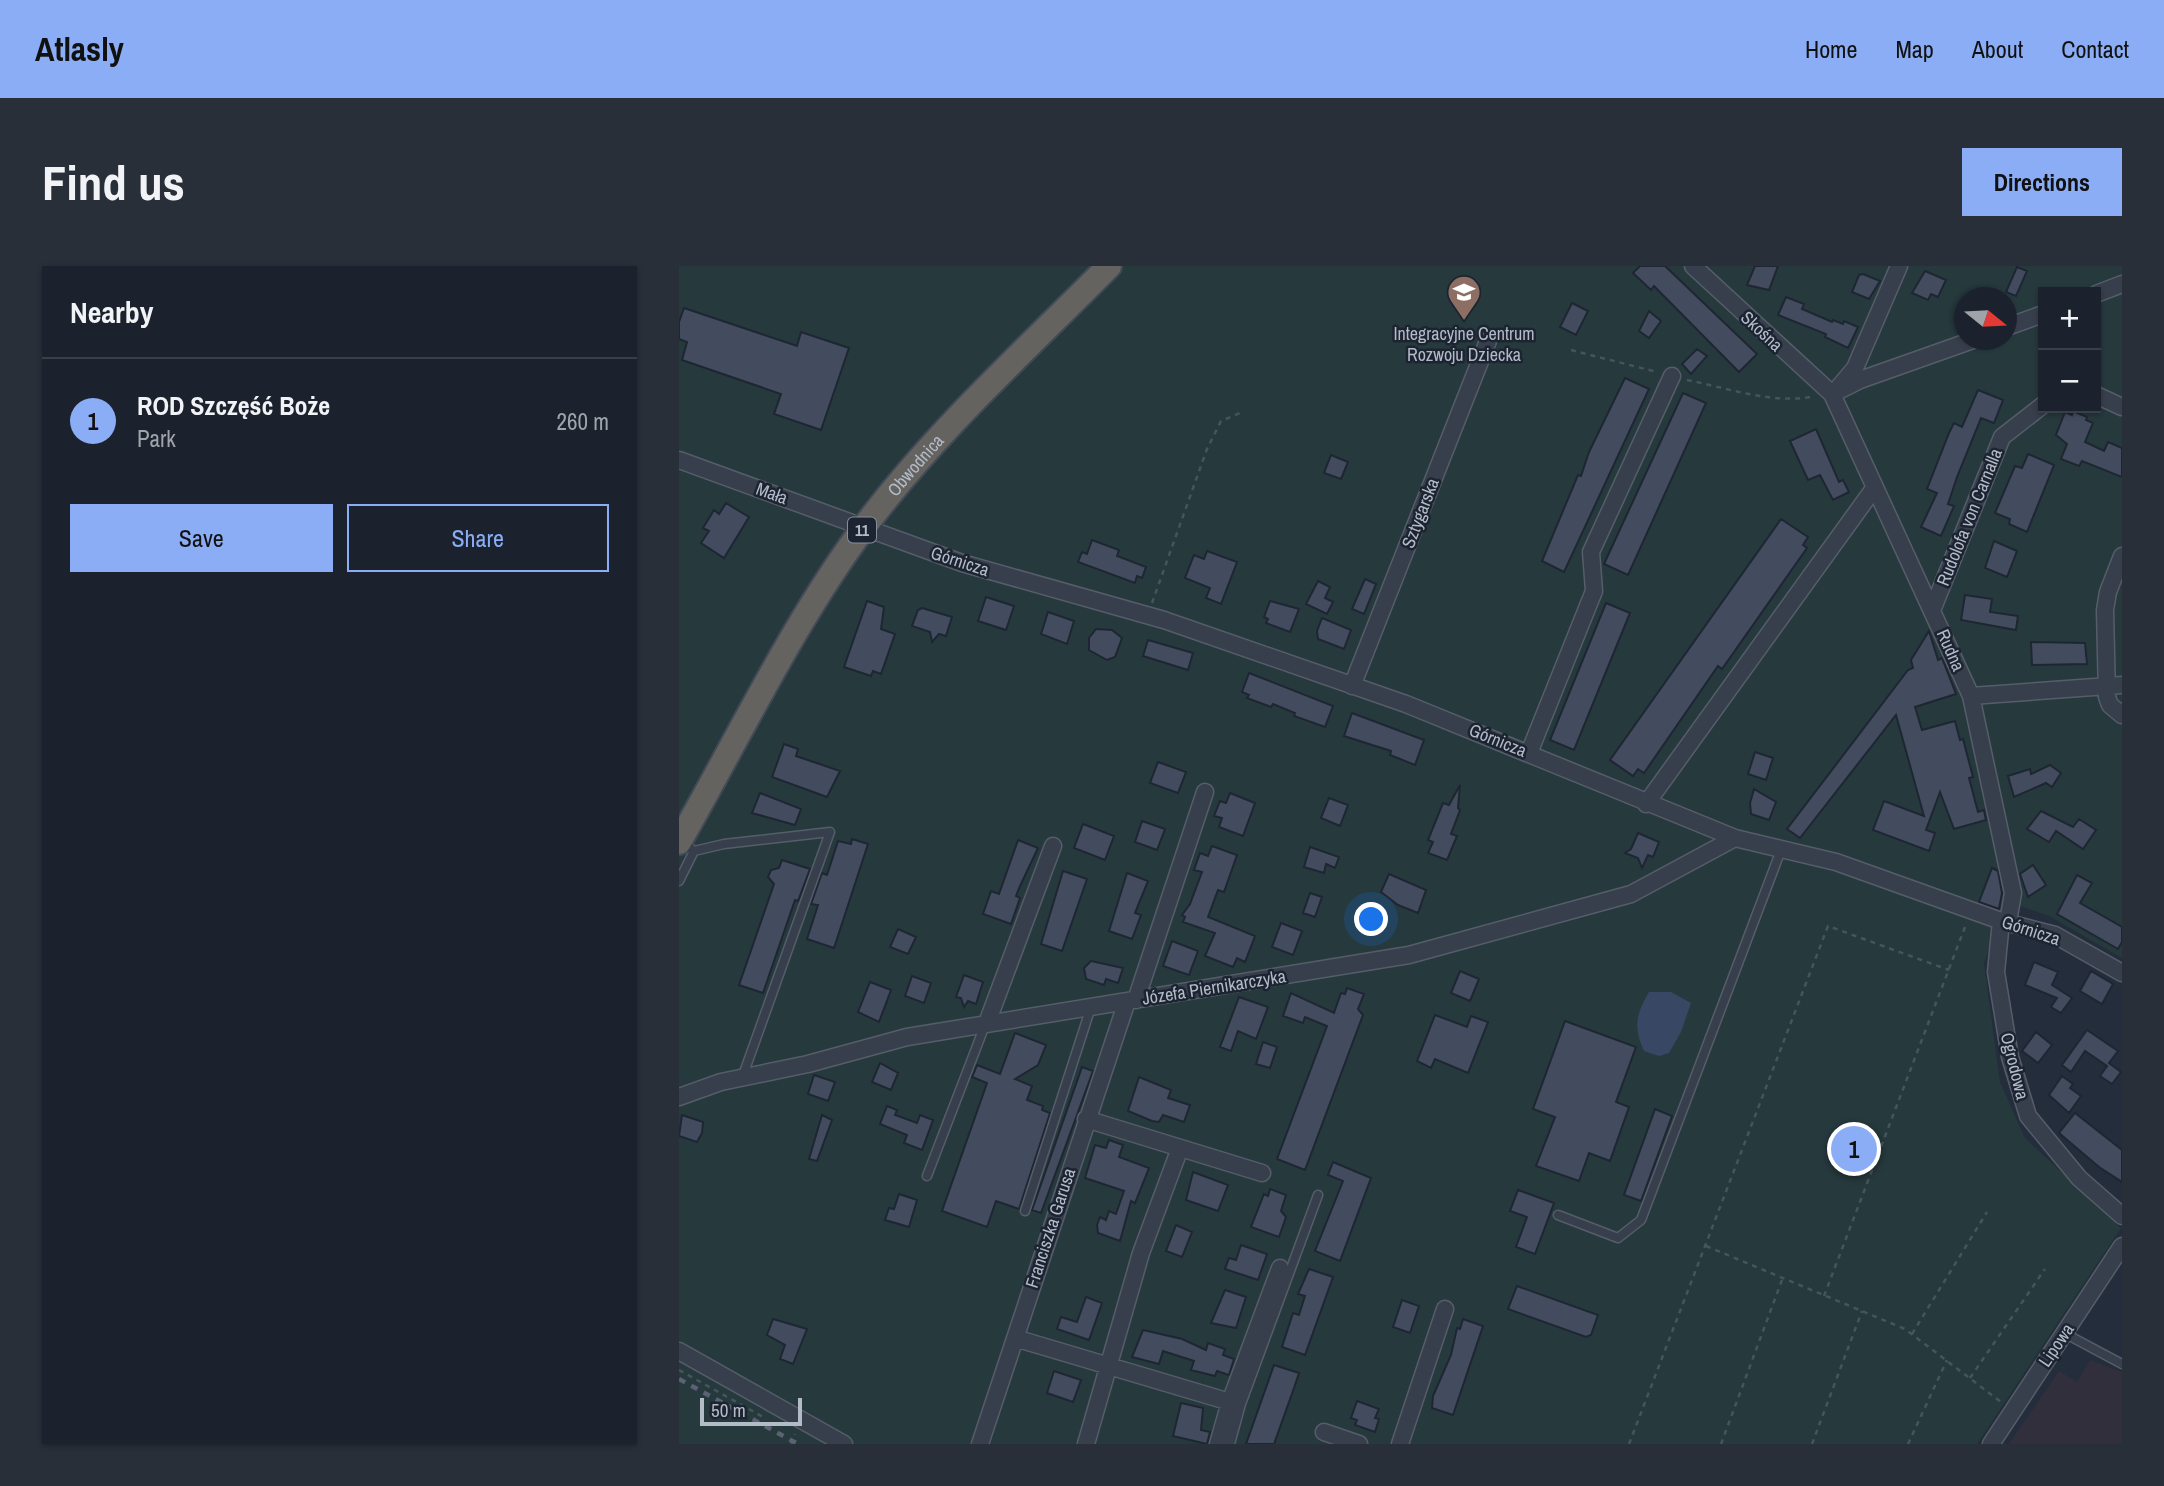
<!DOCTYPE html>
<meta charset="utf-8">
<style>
body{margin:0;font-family:"Archivo Narrow",sans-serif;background:#282f39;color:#f1f3f6}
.controls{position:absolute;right:21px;top:21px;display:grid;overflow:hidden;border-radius:0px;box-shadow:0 2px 5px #0004}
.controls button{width:63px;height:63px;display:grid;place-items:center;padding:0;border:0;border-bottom:2px solid #393f49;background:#1b222d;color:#f1f3f6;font:35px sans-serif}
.compass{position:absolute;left:1275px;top:21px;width:63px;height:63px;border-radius:50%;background:#1b222d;box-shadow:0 2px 5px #0004;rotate:108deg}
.scale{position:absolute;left:21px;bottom:18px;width:102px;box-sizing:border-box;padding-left:7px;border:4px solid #b3bac8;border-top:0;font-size:19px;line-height:24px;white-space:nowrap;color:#b3bac8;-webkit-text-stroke:5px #1d2431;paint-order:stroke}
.you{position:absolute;left:693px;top:654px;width:24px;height:24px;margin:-18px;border:5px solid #fff;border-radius:50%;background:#1a73e8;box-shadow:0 0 0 10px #1a73e833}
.badge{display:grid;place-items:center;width:46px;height:46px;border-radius:50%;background:#8aadf5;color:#111;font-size:23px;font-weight:700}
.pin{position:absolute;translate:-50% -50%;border:4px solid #fff;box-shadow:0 2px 7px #0006}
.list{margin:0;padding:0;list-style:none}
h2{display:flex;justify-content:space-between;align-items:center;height:91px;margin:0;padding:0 28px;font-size:30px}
h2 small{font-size:23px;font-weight:400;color:#a0a4aa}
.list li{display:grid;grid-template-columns:46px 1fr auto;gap:21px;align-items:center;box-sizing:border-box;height:126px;padding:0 28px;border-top:2px solid #393f49}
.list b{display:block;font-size:26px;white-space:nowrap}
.list p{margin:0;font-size:23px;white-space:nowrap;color:#a0a4aa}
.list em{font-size:23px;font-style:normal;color:#a0a4aa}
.actions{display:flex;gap:14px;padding:21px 28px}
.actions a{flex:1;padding:16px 0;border:2px solid #8aadf5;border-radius:0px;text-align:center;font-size:24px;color:#8aadf5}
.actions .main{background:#8aadf5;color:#111}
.map{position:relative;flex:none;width:1443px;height:1178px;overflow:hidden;border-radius:0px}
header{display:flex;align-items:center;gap:42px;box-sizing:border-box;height:98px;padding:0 35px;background:#8aadf5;color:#111}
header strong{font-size:33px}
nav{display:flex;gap:38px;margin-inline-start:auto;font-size:24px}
.intro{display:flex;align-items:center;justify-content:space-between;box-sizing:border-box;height:168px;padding:0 42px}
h1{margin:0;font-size:49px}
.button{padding:18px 32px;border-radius:0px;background:#8aadf5;color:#111;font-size:24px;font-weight:700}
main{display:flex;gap:42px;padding:0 42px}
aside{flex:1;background:#1b222d;border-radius:0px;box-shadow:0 2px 5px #0004}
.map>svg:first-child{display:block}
.medical{fill:#322f3d}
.green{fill:#26393d;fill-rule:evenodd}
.water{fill:#384763}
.building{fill:#434c5e;stroke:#1f2633;stroke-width:2}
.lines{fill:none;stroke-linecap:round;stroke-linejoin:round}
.service-casing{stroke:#565d6a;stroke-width:11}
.minor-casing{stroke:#565d6a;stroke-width:19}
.trunk-casing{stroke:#434a57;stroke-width:28}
.path{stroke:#44565a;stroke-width:2.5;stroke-dasharray:5 5;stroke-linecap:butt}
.service{stroke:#383f4c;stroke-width:8}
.minor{stroke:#383f4c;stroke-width:16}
.trunk{stroke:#646360;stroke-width:24}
.rail{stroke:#5a6273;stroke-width:4.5;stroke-dasharray:7 7;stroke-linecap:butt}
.labels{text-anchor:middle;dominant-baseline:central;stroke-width:5;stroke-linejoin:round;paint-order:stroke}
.shield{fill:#1d2431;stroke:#868d9b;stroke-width:2}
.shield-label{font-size:16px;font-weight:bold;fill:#b3bac8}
.street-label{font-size:18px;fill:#b3bac8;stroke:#1d2431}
.poi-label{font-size:18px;fill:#b3bac8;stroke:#1d2431}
</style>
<header>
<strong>Atlasly</strong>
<nav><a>Home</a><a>Map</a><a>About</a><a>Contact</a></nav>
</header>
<div class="intro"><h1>Find us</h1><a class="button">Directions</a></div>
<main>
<aside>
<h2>Nearby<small></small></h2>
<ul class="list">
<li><span class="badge">1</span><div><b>ROD Szczęść Boże</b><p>Park</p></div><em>260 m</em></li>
</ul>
<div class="actions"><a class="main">Save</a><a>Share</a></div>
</aside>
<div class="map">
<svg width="1443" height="1178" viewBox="0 0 1443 1178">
<rect width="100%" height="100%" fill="#242d3c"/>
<path class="medical" d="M1411 1094 1443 1106V1178H1330L1380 1105 1398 1116Z"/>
<path class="green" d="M0 0H1443V692L1370 650 1327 635 1305 697 1321 816 1346 872 1442 962 1298 1178H0ZM1364 26H1417V142H1364ZM1286 32H1328V74H1286Z"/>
<path class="water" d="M970 726H992L1012 737 1002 766 990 787 980 790 965 785C954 761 957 748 970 726Z"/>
<path class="building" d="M961 0H986L1078 88 1060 106 975 20 972 24 954 7Z
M1076 0H1099L1090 24 1068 19Z
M1338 1 1348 5 1337 30 1327 26Z
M1246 5 1267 14 1259 31 1252 28 1249 34 1233 27Z
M1184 8 1201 15 1190 33 1173 26 1180 9Z
M1107 31 1125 38 1123 43 1153 56 1154 54 1164 58 1165 55 1179 61 1169 82 1146 71 1147 68 1099 49Z
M893 37 909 45 897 69 881 61Z
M5 42 118 80 122 66 170 82 142 164 95 148 102 128 3 94 8 76 0 73V56Z
M970 45 982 55 970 72 960 65Z
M1018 83 1028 90 1012 108 1003 98Z
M946 112 970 123 885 306 863 295 899 209 902 210 910 186Z
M1299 124 1324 134 1315 157 1302 152 1278 211 1269 238 1275 240 1262 270 1242 261 1258 227 1248 223 1270 167 1275 157 1283 161Z
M1004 127 1027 137 949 309 925 298Z
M1394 145 1408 151 1407 154 1414 157 1406 176 1425 185 1429 176 1443 182V211L1403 195 1400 200 1382 193 1388 178 1377 169 1386 146 1393 149Z
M1137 163 1160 216 1164 214 1170 226 1154 234 1141 209 1129 214 1111 175Z
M1349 188 1375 199 1348 266 1330 258 1331 253 1316 247 1336 200 1343 202Z
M652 189 669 196 662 213 645 207Z
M47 237 70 251 45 292 22 277 30 265 24 262 35 244 40 248Z
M1102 253 1129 271 1124 279 1128 282 1043 403 1039 400 965 507 959 503 954 510 931 494Z
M413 274 440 284 438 290 467 301 463 312 458 310 456 317 399 296 403 286 408 288Z
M1315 275 1338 285 1328 311 1306 302Z
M528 285 558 296 542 338 527 332 531 322 506 312 515 289 525 293Z
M686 313 697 318 685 348 673 343Z
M639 315 651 321 646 332 654 336 648 348 627 338Z
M1286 329 1313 333 1311 346 1339 350 1337 364 1282 354Z
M307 331 335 340 327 364 299 355Z
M188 335 205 341 202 363 216 368 202 408 194 405 192 410 165 401Z
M591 335 620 343 611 366 587 357 589 353 585 351Z
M927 337 951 347 895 484 871 474Z
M243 342 273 351 267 370 260 368 253 376 251 366 233 360 239 344Z
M369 346 395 355 388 378 362 368Z
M643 352 672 364 665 383 639 373 638 365Z
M417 363 433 364 443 372 436 391 428 394 410 384V372Z
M1250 365 1259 394 1263 392 1277 428 1236 441 1243 464 1276 455 1281 474 1284 473 1294 511 1290 512 1299 546 1305 544 1307 554 1275 563 1261 526 1247 564 1256 567 1250 585 1194 564 1205 535 1245 550 1217 449 1121 572 1108 563 1229 404 1234 402 1232 394Z
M469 374 514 387 509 404 464 390Z
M1352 376 1406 377 1408 398 1353 399Z
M570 407 654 440 646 461 615 450 616 447 594 438 592 441 568 432 570 429 563 426Z
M673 447 745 474 736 499 711 489 712 485 665 470Z
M105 478 119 483 117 490 161 505 148 531 93 511Z
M1076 486 1094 492 1087 514 1069 508Z
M479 496 507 506 499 527 471 517Z
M1371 499 1382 507 1373 521 1367 517 1335 531 1329 510 1351 503 1352 508Z
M781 519 779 542 781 544 772 568 778 570 768 594 749 587 754 576 749 574 764 537 770 539Z
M1075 523 1097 536 1090 554 1072 548 1071 537Z
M81 527 122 543 116 559 73 547Z
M551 527 576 537 564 570 540 561 543 552 535 550 541 535 547 537Z
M650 532 669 539 661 560 642 552Z
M1362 545 1394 561 1400 553 1417 564 1404 583 1377 565 1370 576 1348 563Z
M463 555 486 563 478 584 456 576Z
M404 558 435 570 426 594 395 582Z
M959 567 980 576 974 591 969 589 963 602 959 592 946 587 952 583Z
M173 573 189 578 155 682 128 673 139 639 132 638 143 607 148 609 159 575 172 578Z
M339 574 359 582 341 620 337 630 341 632 332 658 304 648 312 625 320 628Z
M533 580 558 589 545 626 539 624 529 651 576 670 566 696 558 692 554 701 526 690 536 667 504 656 506 651 503 649 511 638 523 606 515 604 521 587 529 590Z
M631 581 660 591 656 602 647 598 645 607 625 601Z
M103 594 131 603 119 635 116 634 84 727 60 719 95 618 89 611 92 604 100 602Z
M1354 599 1367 619 1349 631 1341 608Z
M1313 602 1319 605 1323 627 1320 643 1300 636Z
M384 605 408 613 383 685 362 678Z
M448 607 469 615 456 647 462 649 453 673 430 665Z
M710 608 747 624 739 647 719 639 702 626Z
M1398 609 1413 617 1401 637 1443 661V676L1439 683 1378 648Z
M631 627 643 631 636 651 624 647Z
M602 657 623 665 614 689 593 681Z
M219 663 237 671 229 688 211 681Z
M493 675 519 685 510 709 484 700Z
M412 695 444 702 439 717 427 713 425 719 407 713 405 702Z
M1355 696 1379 706 1373 719 1393 732 1382 747 1372 741 1378 732 1346 719Z
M781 705 800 713 791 735 772 727Z
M1412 705 1434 718 1423 738 1401 725Z
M285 709 304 716 297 738 289 735 285 741 282 732 277 731Z
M233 710 252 717 245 737 226 730Z
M191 716 212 724 200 756 179 746Z
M668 722 685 728 679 743 684 749 626 904 598 893 648 760 626 751 624 757 604 750 612 727 655 747 662 727 666 728Z
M560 731 589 741 577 773 559 765 552 785 541 781Z
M756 749 788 761 792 750 809 756 789 807 756 793 752 802 738 795Z
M886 755 957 781 937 836 950 841 931 895 910 887 900 915 857 900 876 851 854 843Z
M1408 764 1439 785 1430 797 1442 806 1433 818 1421 810 1428 800 1406 785 1392 806 1383 799Z
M1357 766 1373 779 1359 797 1343 785Z
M336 767 367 779 359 799 336 813 353 820 348 834 364 840 363 844 371 847 340 943 317 935 308 961 263 945 308 817 293 811 298 799 321 808Z
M584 776 598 781 591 802 577 798Z
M201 797 219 807 212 824 193 816Z
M403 801 414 805 362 947 353 944Z
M135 809 156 816 149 835 129 828Z
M1383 810 1394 818 1391 822 1402 830 1390 847 1370 829Z
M460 811 492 824 489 832 511 839 505 856 484 849 480 856 473 855 449 845Z
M208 840 218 844 216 849 238 857 241 849 254 854 243 884 225 877 228 869 201 858Z
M976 843 993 850 962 935 945 929Z
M1396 847 1443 884V916L1420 901 1380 867Z
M3 849 24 856 23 867 18 876 0 870Z
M143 849 153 854 138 895 130 893Z
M430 874 444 879 440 891 470 902 456 937 452 935 441 975 419 967 418 959 421 951 427 954 430 945 437 948 445 925 406 912 416 879 427 882Z
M654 896 692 912 661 995 636 985 664 915 649 909Z
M514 906 549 919 539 945 507 934Z
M591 923 607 929 602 945 607 951 600 971 572 961 585 928 589 930Z
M839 924 875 937 856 988 837 981 848 951 831 945Z
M220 928 238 934 230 961 206 954 210 942 215 943Z
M497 959 513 966 503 991 487 985Z
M562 979 588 988 579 1014 546 1003 550 992 557 994Z
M630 1003 654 1011 626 1089 603 1081 614 1047 620 1049 626 1030 619 1028Z
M838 1020 919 1049 912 1069 907 1071 829 1043Z
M546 1024 567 1031 557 1062 532 1057Z
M407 1031 423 1037 410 1074 378 1063 382 1051 398 1056Z
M723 1034 740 1040 731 1067 714 1061Z
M94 1053 128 1063 114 1098 101 1093 106 1079 88 1069Z
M784 1053 804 1060 774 1149 753 1142 754 1130 772 1089 778 1062 781 1063Z
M464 1064 503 1073 527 1084 529 1077 546 1083 544 1089 555 1093 550 1109 538 1105 536 1110 512 1104 515 1095 484 1085 480 1098 453 1091Z
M595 1099 620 1107 615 1122 595 1178H567Z
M375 1105 402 1114 394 1136 368 1127Z
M678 1135 700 1143 696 1152 700 1153 696 1166 676 1159 678 1154 672 1152Z
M502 1137 524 1142 522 1164 531 1166 528 1178 494 1170Z"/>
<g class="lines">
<defs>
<path id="service" d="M15 585 45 578 151 566 63 812
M0 615 15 585 11 582
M248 910 306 759
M346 945 412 741
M879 949 939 972 962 954 1102 584
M1385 1067 1443 1098
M551 1178 562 1138 639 929"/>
<path id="minor" d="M1014 0 1153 128 1292 430 1334 627 1329 656
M1417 28 1443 18
M1328 61 1364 48
M1160 121 1176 102 1220 0
M1153 128 1181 114 1294 74
M1417 129 1443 141
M0 194 283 297 485 354 727 438 1056 572 1157 596 1322 655 1376 669 1443 707
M1443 290 1429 326 1426 344 1428 431 1431 439 1443 449
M1254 342 1323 171 1364 139
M673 420 809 75
M1292 430 1443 419
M850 487 915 325 912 286 993 110
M967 538 1196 221
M1322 655 1317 706 1331 791 1349 850 1400 912 1443 950
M457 734 526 526
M308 757 374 580
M0 831 42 816 129 798 228 771 730 689 952 628 1056 572
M407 853 583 907
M336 1072 551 1136
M0 1085 165 1178
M645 1166 680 1178
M301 1178 448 735
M407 1178 462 987 501 882
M539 1178 551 1136 601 1002
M721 1178 766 1043
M1312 1178 1443 980"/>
<g id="trunk">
<path id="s1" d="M0 576C59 473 115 355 186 260 257 165 347 84 430 0"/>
</g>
</defs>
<use href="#service" class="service-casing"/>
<use href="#minor" class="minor-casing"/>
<use href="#trunk" class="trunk-casing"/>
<path class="path" d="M892 84 978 106
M1008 114C1049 122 1094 139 1136 130
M473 337 528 183 542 155 561 147
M1027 980 1226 1063 1322 1136
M1145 1030 1286 661
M1233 1068 1308 946
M0 1104 86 1152
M1291 1112 1366 1003
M112 1178 116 1168
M950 1178 1149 660 1270 704
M1042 1178 1103 1014
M1133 1178 1183 1045
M1229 1178 1268 1094"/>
<use href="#service" class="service"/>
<use href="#minor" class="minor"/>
<use href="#trunk" class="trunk"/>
<path class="rail" d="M0 1113 119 1178"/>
</g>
<defs>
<symbol id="school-pin" viewBox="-11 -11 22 30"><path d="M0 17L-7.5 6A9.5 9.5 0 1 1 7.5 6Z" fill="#8d6e63" stroke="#1d2431"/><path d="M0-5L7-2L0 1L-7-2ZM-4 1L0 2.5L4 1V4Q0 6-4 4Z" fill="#fff"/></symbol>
</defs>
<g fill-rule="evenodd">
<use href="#school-pin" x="766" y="7" width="38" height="52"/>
</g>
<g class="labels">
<rect class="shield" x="169" y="251.5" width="28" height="25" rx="5"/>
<g class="shield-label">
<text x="183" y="264">11</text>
</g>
<g class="street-label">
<text transform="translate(1083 65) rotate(43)">Skośna</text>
<text stroke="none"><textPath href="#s1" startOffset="446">Obwodnica</textPath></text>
<text transform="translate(93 227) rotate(20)">Mała</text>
<text transform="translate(741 247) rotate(-69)">Sztygarska</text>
<text transform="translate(1290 251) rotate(-68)">Rudolofa von Carnalla</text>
<text transform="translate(281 295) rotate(18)">Górnicza</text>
<text transform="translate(1272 384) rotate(66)">Rudna</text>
<text transform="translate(819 474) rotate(22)">Górnicza</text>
<text transform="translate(1352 664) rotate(18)">Górnicza</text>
<text transform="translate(535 721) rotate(-9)">Józefa Piernikarczyka</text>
<text transform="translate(1336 800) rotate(76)">Ogrodowa</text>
<text transform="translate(371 962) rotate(-72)">Franciszka Garusa</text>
<text transform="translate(1377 1079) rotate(-56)">Lipowa</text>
</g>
<g class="poi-label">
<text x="785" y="67">Integracyjne Centrum<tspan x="785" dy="21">Rozwoju Dziecka</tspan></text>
</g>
</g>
</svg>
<div class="controls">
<button>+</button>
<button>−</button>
</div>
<svg class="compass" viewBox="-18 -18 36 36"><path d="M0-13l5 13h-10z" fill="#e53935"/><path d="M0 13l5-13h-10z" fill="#a0a4aa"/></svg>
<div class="scale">50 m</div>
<div class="you"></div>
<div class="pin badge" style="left:1175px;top:883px">1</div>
</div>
</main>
